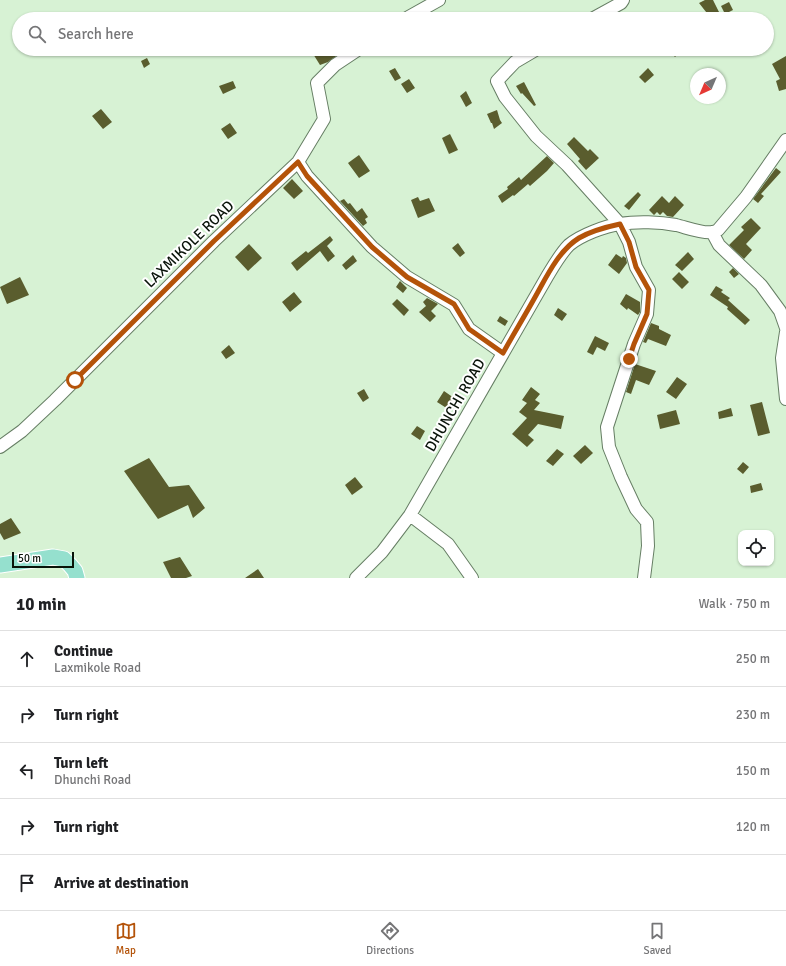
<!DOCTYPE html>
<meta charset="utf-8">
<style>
body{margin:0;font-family:Signika,sans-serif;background:#f2f2f2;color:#202124}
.controls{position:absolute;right:12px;bottom:12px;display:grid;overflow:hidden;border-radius:8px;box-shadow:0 1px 3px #0004}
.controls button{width:36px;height:36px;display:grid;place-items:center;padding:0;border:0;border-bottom:1px solid #e0e0e0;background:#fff;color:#202124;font:20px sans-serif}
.compass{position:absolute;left:690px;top:68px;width:36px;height:36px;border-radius:50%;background:#fff;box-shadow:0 1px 3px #0004;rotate:224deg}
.scale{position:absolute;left:12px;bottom:10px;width:62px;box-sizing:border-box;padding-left:4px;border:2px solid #091309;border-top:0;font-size:11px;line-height:14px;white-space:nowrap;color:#091309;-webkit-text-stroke:3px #fff;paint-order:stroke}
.stop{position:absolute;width:12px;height:12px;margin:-9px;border:3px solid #b45309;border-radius:50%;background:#fff}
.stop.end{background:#b45309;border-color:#fff;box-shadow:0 1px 4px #0008}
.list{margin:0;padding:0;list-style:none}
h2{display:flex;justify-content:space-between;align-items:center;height:52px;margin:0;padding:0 16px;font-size:17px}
h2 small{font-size:13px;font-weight:400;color:#757577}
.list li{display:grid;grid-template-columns:26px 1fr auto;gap:12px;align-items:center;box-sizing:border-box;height:56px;padding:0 16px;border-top:1px solid #e0e0e0}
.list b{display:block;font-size:15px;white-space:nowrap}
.list p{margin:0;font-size:13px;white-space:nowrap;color:#757577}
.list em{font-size:13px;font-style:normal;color:#757577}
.icon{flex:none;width:22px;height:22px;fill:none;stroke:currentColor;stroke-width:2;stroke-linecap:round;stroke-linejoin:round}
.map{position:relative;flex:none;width:786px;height:578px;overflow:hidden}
.search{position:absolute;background:#fff;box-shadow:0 1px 3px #0004;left:12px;right:12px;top:12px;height:44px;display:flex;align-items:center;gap:10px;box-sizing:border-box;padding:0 14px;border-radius:22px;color:#757577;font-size:15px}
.sheet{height:332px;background:#fff}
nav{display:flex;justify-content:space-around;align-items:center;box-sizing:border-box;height:56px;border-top:1px solid #e0e0e0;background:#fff;font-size:11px;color:#757577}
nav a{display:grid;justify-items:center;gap:2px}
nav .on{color:#b45309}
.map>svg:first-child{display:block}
.building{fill:#5a5d2e}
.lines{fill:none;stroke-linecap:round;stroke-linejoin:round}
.minor-casing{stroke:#667e64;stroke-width:14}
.major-casing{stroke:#fff;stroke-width:17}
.minor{stroke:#fff;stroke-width:12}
.major{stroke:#95e0ce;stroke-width:15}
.route{stroke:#b45309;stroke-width:5}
.labels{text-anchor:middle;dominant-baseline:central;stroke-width:4;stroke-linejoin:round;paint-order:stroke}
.street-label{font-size:15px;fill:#091309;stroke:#fff}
</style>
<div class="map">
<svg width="786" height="578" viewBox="0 0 786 578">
<rect width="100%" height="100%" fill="#d7f2d4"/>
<path class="building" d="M705 0H713L719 12 710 17 699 3Z
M729 2 733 10 725 14 721 6Z
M310 49H336L339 54 328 62 320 65Z
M668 49H683L675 57Z
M786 56V90V89L779 91 776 81 780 79 772 64Z
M147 58 150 64 144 68 141 61Z
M395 68 401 78 395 81 389 71Z
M648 68 654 75 645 83 639 77Z
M409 79 415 88 407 93 401 84Z
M233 81 236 88 223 94 219 86Z
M524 82 536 105 534 106 522 93 521 94 516 86Z
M466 91 472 103 466 107 460 96Z
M101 109 112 122 103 129 92 116Z
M497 110 500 120 502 123 494 129 492 123H491L487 114Z
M230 123 237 133 228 139 221 129Z
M450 134 458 150 449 154 442 138Z
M574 137 588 151 590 149 599 158 586 170 578 161 580 159 567 144Z
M359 155 370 171 359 178 348 163Z
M547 156 554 163 547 171 530 186 528 184 514 196 513 195 502 203 498 196 508 189 507 187 519 177 521 180Z
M776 168 781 172 761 194 764 196 758 203 753 199Z
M292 179 303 191 294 199 283 188Z
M638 192 641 195 629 210 624 206Z
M662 196 669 203 675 196 684 205 673 217 667 216 663 212 660 215 657 212 654 215 649 210Z
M418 197 420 201 429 198 435 211 418 218 411 200Z
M344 199 348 204 350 203 357 212 362 208 368 217 365 219 367 223 363 226 340 201Z
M751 218 761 228 746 244 752 250 744 259 729 245 744 230 741 227Z
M330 236 333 240 327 246 335 256 328 262 320 251 297 271 291 263 306 251 308 253Z
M458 243 465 253 460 257 452 248Z
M249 244 262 258 248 271 235 257Z
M688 252 694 259 682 271 675 265Z
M616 254 622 258 623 256 626 258 627 263 619 274 608 265Z
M353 255 357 261 346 270 342 265Z
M733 268 739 274 734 278 729 272Z
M679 272 689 282 682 289 672 279Z
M20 277 29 295 7 304 0 287Z
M400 281 407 288 403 293 396 287Z
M716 286 723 290 721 292 730 298 728 300 750 320 745 325 727 309 728 307 710 295Z
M294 292 302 302 290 312 282 302Z
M626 294 640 302V312L638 315 628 308 627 310 620 304Z
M427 298 438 304 431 311 436 316 430 322 419 312 426 306 423 302Z
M397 299 409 310 404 316 392 304Z
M558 308 567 314 562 321 554 315Z
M500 316 508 321 505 326 497 321Z
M651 323 659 326V329L671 335 666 346 648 339 646 343 643 342Z
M595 336 609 343 605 351 597 347 593 355 587 352Z
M229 345 235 353 226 359 221 352Z
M635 364 656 371 649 385 636 380 631 394 626 392Z
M677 377 687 384 676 399 666 392Z
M531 387 540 394 535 400 540 403 534 410 564 416 561 429 538 424 528 435 534 440 527 447 512 434 527 418 519 412 527 403 522 400Z
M364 389 369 398 363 402 357 393Z
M444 391 454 398 448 409 437 402Z
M762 402 770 433 758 436 750 405Z
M731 408 733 416 719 419 718 412Z
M676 410 680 424 660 429 657 415Z
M417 426 425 431 420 440 411 434Z
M585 445 593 453 581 464 573 456Z
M557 449 564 454 553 466 546 461Z
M149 458 169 487 189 485 205 508 193 518 188 505 158 519 124 471Z
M743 462 749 467 743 474 737 469Z
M355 477 363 487 352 495 345 485Z
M761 483 763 490 751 493 750 486Z
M11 518 21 533 4 540 0 533V524Z
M180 557 192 576 186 578H171L163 562Z
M258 569 264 578H245Z"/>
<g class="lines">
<defs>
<path id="minor" d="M405 19 439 0
M592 19 621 3 623 0
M537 49 515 62 497 81 505 97 536 136 567 165 620 224 629 242 636 267 649 290 647 314 634 344 607 427 609 447 621 477 636 509 647 522 648 546 644 578
M298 162 307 176 372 247 407 277 454 305 469 329 503 353
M712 232 719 245 761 285 780 311 786 328
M786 332 782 358 786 399
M0 447 22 431 55 400 214 241 298 162 324 119 317 83 335 65 359 49
M410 515 448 544 472 578
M356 578 382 552 410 515 548 275C554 265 561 253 569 245 581 235 605 226 620 224 637 221 660 222 676 225 685 227 704 234 712 232 714 232 716 231 718 230L746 197 786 140"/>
<path id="major" d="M0 565 53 557 64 559 70 565 75 571 77 578"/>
</defs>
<use href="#minor" class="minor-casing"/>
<use href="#major" class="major-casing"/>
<use href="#minor" class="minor"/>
<use href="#major" class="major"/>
</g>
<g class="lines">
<path class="route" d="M75 380 214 241 298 162 307 176 372 247 407 277 454 304 469 329 503 353C513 335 524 317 534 299 546 278 558 251 579 238 591 231 606 227 620 224L629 242 636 267 649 290 647 314 634 344 629 359"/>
</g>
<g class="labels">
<g class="street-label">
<text transform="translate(189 244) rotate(-44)">LAXMIKOLE ROAD</text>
<text transform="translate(455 405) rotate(-60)">DHUNCHI ROAD</text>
</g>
</g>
</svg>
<div class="controls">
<button><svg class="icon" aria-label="locate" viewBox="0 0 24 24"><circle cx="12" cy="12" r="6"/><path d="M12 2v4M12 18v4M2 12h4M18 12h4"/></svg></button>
</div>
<svg class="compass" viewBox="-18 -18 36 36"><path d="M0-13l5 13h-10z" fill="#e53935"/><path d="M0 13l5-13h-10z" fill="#757577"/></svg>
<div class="scale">50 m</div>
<div class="stop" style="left:75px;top:380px"></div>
<div class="stop end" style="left:629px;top:359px"></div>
<div class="search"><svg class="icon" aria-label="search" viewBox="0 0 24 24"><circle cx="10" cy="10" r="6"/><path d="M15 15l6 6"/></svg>Search here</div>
</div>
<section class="sheet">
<h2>10 min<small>Walk · 750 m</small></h2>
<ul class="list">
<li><svg class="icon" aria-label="ahead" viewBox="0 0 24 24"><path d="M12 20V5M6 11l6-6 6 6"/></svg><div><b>Continue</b><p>Laxmikole Road</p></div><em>250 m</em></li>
<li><svg class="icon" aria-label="right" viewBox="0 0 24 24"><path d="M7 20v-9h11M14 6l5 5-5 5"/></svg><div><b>Turn right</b></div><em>230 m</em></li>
<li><svg class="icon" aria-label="left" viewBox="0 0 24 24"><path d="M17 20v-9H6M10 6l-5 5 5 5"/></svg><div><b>Turn left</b><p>Dhunchi Road</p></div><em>150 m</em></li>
<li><svg class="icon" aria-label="right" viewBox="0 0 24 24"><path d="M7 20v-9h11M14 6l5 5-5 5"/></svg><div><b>Turn right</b></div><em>120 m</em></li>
<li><svg class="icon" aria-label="arrive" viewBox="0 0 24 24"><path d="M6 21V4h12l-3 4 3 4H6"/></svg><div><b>Arrive at destination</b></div></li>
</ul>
</section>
<nav>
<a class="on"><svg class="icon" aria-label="map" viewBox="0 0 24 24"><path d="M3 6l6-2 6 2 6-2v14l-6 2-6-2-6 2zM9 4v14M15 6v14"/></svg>Map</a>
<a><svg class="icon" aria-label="directions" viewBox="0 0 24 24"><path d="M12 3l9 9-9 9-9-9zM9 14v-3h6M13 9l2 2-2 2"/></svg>Directions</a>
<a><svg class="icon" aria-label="saved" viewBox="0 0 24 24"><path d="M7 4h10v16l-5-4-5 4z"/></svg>Saved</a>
</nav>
